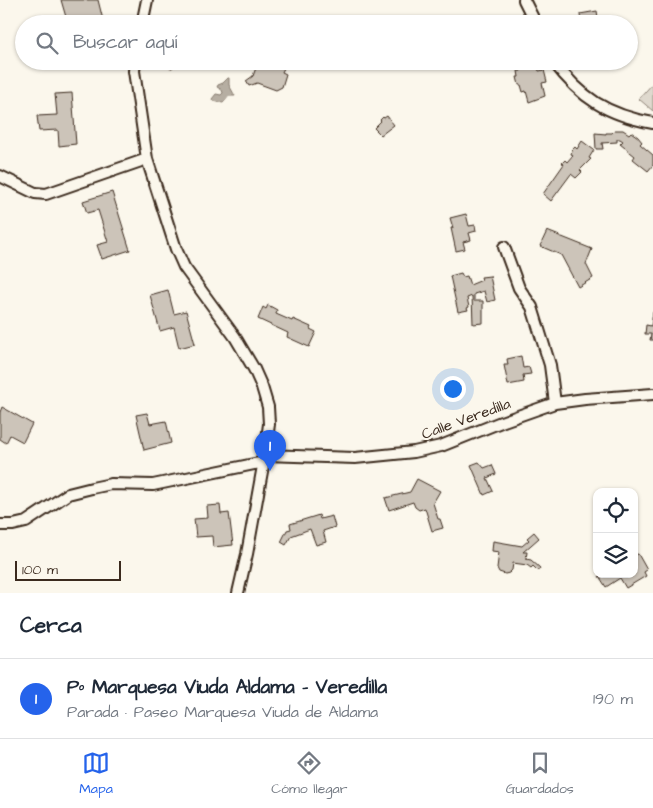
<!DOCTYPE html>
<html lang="es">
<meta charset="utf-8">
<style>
body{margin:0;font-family:"Architects Daughter",sans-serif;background:#f2f2f3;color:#1f2937}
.controls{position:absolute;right:15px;bottom:15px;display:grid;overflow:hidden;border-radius:10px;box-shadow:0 1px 4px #0004}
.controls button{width:45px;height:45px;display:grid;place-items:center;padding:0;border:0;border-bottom:1px solid #e0e1e3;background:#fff;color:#1f2937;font:25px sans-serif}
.scale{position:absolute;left:15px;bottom:12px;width:106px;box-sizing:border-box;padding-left:5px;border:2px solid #3b2a1e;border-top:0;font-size:14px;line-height:18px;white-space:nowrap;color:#3b2a1e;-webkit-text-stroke:4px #fbf7ec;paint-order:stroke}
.you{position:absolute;left:452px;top:388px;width:18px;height:18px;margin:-12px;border:4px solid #fff;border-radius:50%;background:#1a73e8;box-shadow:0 0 0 8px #1a73e833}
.badge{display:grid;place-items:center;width:32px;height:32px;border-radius:50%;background:#2563eb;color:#fff;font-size:16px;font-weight:700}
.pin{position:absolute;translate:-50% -41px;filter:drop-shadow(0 1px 2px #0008)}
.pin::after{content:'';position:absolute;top:26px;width:18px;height:15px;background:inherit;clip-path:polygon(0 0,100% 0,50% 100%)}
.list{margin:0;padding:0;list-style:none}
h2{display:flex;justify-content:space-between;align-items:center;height:65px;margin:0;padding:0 20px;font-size:21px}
h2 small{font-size:16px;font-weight:400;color:#747a83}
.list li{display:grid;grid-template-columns:32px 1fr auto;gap:15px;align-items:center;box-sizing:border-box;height:80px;padding:0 20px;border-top:1px solid #e0e1e3}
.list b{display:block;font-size:19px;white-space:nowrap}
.list p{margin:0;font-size:16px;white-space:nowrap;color:#747a83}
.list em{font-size:16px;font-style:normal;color:#747a83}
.icon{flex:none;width:28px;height:28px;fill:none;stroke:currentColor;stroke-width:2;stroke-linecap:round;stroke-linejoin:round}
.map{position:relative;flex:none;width:653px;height:593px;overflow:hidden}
.search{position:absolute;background:#fff;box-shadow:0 1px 4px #0004;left:15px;right:15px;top:15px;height:55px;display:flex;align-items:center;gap:12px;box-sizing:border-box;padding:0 18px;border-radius:28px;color:#747a83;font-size:19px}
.sheet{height:145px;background:#fff}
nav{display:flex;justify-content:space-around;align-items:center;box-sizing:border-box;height:70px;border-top:1px solid #e0e1e3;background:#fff;font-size:14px;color:#747a83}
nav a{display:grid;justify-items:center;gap:2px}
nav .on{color:#2563eb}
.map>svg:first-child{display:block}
.green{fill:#dfd9ce;stroke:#8d8276}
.water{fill:#b6aea2;stroke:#85796d}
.building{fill:#ccc4b9;stroke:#3b2a1e}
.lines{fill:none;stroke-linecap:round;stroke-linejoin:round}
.minor-casing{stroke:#3b2a1e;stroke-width:14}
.minor{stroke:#fbf7ec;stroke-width:10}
.labels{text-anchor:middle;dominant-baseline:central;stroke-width:4;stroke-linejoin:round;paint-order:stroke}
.street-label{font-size:15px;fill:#3b2a1e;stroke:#fbf7ec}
</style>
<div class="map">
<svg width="653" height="593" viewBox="0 0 653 593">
<rect width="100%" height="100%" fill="#fbf7ec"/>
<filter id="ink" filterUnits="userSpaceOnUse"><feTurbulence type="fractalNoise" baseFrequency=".02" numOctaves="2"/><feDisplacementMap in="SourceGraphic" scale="10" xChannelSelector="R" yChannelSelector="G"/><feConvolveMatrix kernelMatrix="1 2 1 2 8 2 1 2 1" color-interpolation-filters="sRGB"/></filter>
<g filter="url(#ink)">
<path class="green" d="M653 83V111L639 99Z"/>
<path class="water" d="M228 78H229V85L235 96H229L223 103 213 101 212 99 216 94 221 95 223 93 222 90 217 87 218 85 223 83Z"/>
<path class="building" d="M61 0H98L104 24H68Z
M597 11 599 24H581L580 14Z
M161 61 175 62 174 66 172 68 160 66Z
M249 61H257L263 64 268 61H279L278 63 281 64 284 68 282 72 286 74 282 87 276 90 257 83 249 86 246 81 253 76 257 65 253 63 250 64Z
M577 61H589L590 64 578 67Z
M536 62 539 71 544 70 547 82 542 83 545 96 529 102 526 91 523 92 521 85H519L517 77H519L518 71H521L520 66Z
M72 93 76 144 59 146 58 130 39 131 37 116 57 115 55 94Z
M387 116 394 125 381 135 374 128 381 121 380 120 383 117 384 118Z
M615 130H623L629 134 631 132 638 137 642 142 640 144 653 155V165L648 171 633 159 635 156 620 144 623 141 620 139H617V142L602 143 603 149H596L595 133 606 134V133H612Z
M582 141 594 150 589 158 591 159 580 170 582 172 576 178 571 174 551 201 543 194 564 164 562 163 565 160 567 162 573 155 571 154 572 150 575 147 577 149Z
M112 192 130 250 102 259 97 245 108 242 98 210 87 213 83 201Z
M466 214 469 226 475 225 476 231 469 233 471 240 463 242 465 249 456 251 451 228H453L450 218Z
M547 231 592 249 586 264 593 278 578 287 561 255 540 246Z
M461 273 463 277 467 276 470 285 482 280 481 277 490 276 495 300 487 302 484 291 474 294V301H483V323L473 324 472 296 467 298 469 307 467 308 468 310 458 312 450 276Z
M168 290 174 314 186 311 195 344 179 348 174 327 160 331 150 295Z
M268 305 277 310 276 314 292 321 293 319 311 327 310 329 316 332 309 347 287 337 288 333 258 319 263 307 266 309Z
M653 312V340H650L651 334H645L646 325 651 326Z
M521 356 523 368 529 367 531 374 523 375 524 382 508 385 504 365H508L507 359Z
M2 407 32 424 23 442 10 435 6 443 0 439V412Z
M147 413 150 424 166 421 171 443 144 450 136 415Z
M479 462 484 468 492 465 496 474 487 478 493 491 484 495 471 465Z
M417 479 440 491 433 503 438 519H440L443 528 432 531 425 508 419 510 415 507 413 502 389 510 385 498 410 492Z
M220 505 221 514 229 513 233 545 213 547 212 536 196 537 194 519 208 518 207 506Z
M319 515 320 519 332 516 335 527 323 531 326 542 316 545 310 529 291 536 286 545 281 542 287 530 291 529 290 524Z
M534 532 539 538 523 552H527L526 559 531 560 540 568 538 571 533 566 531 568 527 565 513 563 512 570 509 573 505 574 499 572 497 568 499 552 492 551 493 541 522 546 529 540 527 538Z
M638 554 647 570 644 572 646 576 626 588 620 578 606 587 599 576 602 574H634V555Z"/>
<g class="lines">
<defs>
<path id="minor" d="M524 0 536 24
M142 24 147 0
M135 61 134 71 147 159 176 249 184 267 235 337 254 369 262 387 268 407 269 424 265 455 247 554 238 593
M553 61C581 98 607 115 653 123
M0 176 35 193 46 194 147 159
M504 247 519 288 532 307 550 365 555 403
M265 455 355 458 414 452 441 446 501 422 555 403 585 399 653 394
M0 525H13L26 522 68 494 92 488 111 484 153 485 264 462"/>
</defs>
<use href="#minor" class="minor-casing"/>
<use href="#minor" class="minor"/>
</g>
</g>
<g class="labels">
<g class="street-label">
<text transform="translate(466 419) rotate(-20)">Calle Veredilla</text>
</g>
</g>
</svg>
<div class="controls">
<button><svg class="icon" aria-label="locate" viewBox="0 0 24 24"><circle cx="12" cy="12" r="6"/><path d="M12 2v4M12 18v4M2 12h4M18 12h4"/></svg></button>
<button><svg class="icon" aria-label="layers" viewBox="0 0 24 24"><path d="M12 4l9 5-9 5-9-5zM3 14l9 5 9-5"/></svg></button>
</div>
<div class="scale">100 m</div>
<div class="you"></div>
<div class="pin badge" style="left:270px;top:471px">1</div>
<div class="search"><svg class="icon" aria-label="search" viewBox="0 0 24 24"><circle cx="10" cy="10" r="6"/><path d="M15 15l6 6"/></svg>Buscar aquí</div>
</div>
<section class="sheet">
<h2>Cerca<small></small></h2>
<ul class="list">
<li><span class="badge">1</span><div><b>Pº Marquesa Viuda Aldama - Veredilla</b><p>Parada · Paseo Marquesa Viuda de Aldama</p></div><em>190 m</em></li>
</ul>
</section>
<nav>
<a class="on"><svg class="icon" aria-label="map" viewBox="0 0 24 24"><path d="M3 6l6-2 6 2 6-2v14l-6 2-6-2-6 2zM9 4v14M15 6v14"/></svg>Mapa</a>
<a><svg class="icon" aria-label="directions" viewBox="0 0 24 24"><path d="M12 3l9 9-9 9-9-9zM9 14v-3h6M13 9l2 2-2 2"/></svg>Cómo llegar</a>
<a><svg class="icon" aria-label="saved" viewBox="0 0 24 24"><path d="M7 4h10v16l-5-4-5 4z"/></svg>Guardados</a>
</nav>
